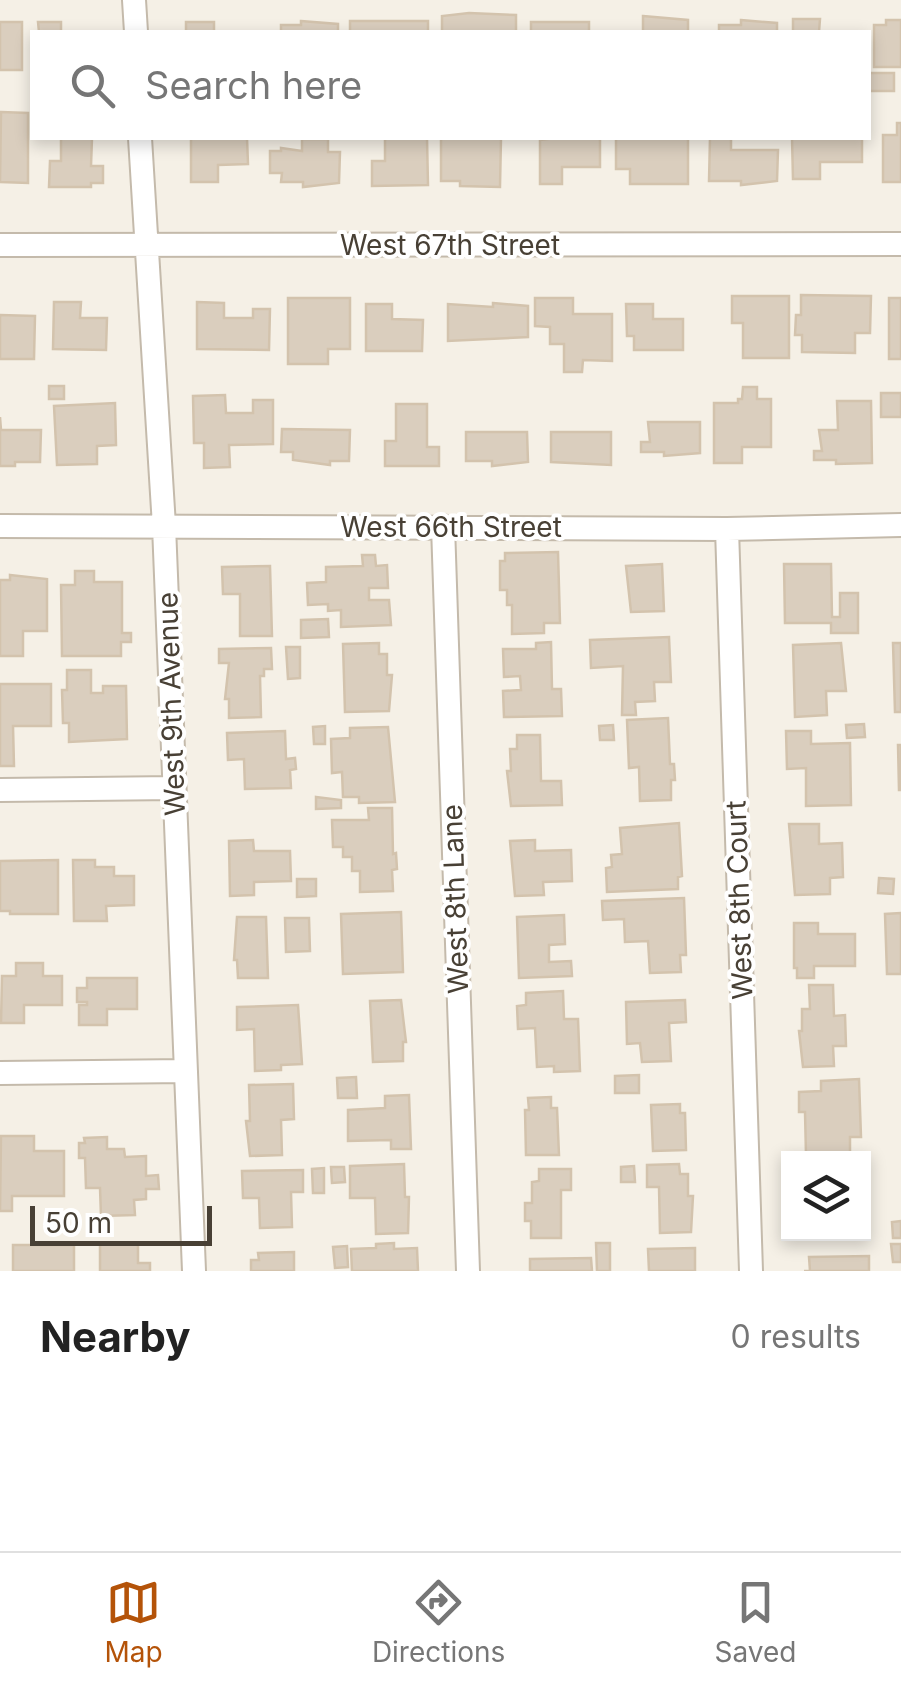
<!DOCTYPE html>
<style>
body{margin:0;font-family:Inter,sans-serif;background:#f2f2f2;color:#222}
.controls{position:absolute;right:30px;bottom:30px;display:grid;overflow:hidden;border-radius:0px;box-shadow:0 5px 15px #0003}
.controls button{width:90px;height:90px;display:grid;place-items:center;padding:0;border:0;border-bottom:2px solid #e0e0e0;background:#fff;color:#222;font:50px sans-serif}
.scale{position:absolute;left:30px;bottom:25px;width:182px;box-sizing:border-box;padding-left:10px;border:5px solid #484035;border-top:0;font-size:28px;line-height:35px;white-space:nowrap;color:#484035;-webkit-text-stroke:8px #fff;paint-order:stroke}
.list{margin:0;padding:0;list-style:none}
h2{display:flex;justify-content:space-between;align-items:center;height:130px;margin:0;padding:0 40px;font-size:42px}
h2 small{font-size:32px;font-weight:400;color:#767676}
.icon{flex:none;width:55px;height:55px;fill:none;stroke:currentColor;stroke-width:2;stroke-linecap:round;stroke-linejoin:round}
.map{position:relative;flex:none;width:901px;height:1271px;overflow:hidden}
.search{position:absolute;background:#fff;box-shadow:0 5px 15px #0003;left:30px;right:30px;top:30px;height:110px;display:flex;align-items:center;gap:25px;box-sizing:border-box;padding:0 35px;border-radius:0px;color:#767676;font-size:38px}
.sheet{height:280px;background:#fff}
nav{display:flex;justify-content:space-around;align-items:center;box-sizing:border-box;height:140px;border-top:2px solid #e0e0e0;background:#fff;font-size:28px;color:#767676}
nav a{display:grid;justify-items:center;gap:5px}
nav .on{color:#b45309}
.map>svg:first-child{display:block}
.building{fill:#dacebe;stroke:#d3c3ad;stroke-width:2.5}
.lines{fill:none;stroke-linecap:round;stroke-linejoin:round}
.street-casing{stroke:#c4baab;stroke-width:26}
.street{stroke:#fff;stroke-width:22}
.labels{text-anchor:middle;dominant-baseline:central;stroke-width:8;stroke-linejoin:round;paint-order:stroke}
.street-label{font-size:28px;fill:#484035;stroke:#fff}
</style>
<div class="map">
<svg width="901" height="1271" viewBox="0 0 901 1271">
<rect width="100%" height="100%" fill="#f5f0e6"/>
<path class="building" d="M469 13 516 15V32H442V16Z
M643 16 688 20V32H643Z
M793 19H820L819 32H793Z
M741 20 777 23V32H710L719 31V25H741Z
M886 20H901V67H874V25H886Z
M301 21 338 24V32H281V25H301Z
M350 21H428V32H350Z
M0 22H22V70H0Z
M38 22H61V32H39Z
M186 22H214V32H186Z
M531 22H589V32H531Z
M868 73H894V91H868Z
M1 112 28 113V183L0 182Z
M897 123H901V182H883V135H897Z
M61 138H92L91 166H103V183H91V187H49L50 161H61Z
M191 138H247L248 164 218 165V182H191Z
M385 138H427L428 185 372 186V161H385Z
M441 138H501L500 187 460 186V181H441Z
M555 138H600V167H562V184H540V140Z
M616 138H688V184H630V169H616Z
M710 138H731V150H778L777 181 741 185V181H709Z
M792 138H862V162H820V179H793Z
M302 139H328V152H340L339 183 303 187V182H281L282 173H270V151H281V148L302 151Z
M801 295 871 296 870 333H855V353L802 352V335H795L796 315H801Z
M732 296H789V358H743V323H732Z
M288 298H350V349H328V364H288Z
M535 298H573V314H612V361L583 360 582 372H564V344H550V327L535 326Z
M889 298H901V359H889Z
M54 302H81L80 318H107L106 350 53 349Z
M197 302 224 303V318H253V309H270L269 350 197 349Z
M493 303 528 306V337L448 341V304L493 307Z
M366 304H392V319L423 320 422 351H366Z
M626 304H653V319H683V350H634V336H627Z
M0 315 35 316 34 359H0Z
M49 386H64V399H49Z
M743 387H757V399H771V447H742V463H714V403H738V399H742Z
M881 393H901V417H881Z
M225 395 226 413H253V400H273V444L229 445 230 467 204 468V443H194L193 396Z
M837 401H871L872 463 836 464V460H814V451H822L819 430H838Z
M115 403 116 445 97 446V464L57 465 54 406Z
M396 404H427V447H439V466H385V441H396Z
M0 417 1 430H41L40 462H15V466H0Z
M648 422H700V453L664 456V452H641V442H650Z
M282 429 350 430 349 461H330V465L293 460V452H281Z
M466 432H527L528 462 492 466V461H466Z
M551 432H611V465L551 462Z
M558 552 560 623H544V633L512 634V605H507V590H500V561H505V553Z
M362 555H375L376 566 387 565 388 588H369V600H389L391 625 341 627V610L328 611V604L308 605 307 583 326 582V567L363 566Z
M662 564 664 611 631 612 626 566Z
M784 564H831L832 617H840V593H858V633H831V623H785Z
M270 566 272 636H240V594H223L222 567Z
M75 571H94V582H122V633H131V642H121V656H62L61 585H75Z
M10 575 47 579V631H23V656H0V580H10Z
M328 619 329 637 301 638V620Z
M669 637 671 682H654L655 701 635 702 636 715H622L623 666 591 668 590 640Z
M551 642 552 689H561L562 716 504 717 503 691 521 690 520 676 504 677 503 649H536V643Z
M379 643V654H387V675H392L389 711 345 712 343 644Z
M841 643 846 691H826L827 715 795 717 793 645Z
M893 643H901V712H895Z
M286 647H300V678L288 679Z
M271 648 272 669H264V676H260L261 717 229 718V699H225L229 663H219V649Z
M67 670H91V693H103V686H126L127 739 69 742V723H63L62 690H67Z
M0 684H51V726H13L14 766H0Z
M668 718 670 764H674L675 780H671V800L640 801 639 767 629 768 627 720Z
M864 724 865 737 847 738 846 725Z
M613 725 614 740H600L599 726Z
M325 726V744H314L313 727Z
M388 727 395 802 359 803V797H343L342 772 332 773 331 739 350 738V728Z
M285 731 286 759 295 758 296 769 290 770 291 788 245 789 244 759 228 760 227 733Z
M786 731H811V744L850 743 851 805 806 806V768L787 769Z
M517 735H540L541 781H561L562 805 511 806 507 771H511L510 749H517Z
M898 745H901V790H899Z
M316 797 341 800V808L316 809Z
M368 808H392L393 854 396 853 397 869 392 870 393 891 360 892V871H352V857H343V847H333L332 820H369Z
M679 823 682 876 678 877V889L607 892 606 868 612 867 611 855 622 854 620 828Z
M789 824H819V844L842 843 843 877 830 878V894L795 895Z
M253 840 254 851H290L291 881 254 882V895L230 896 229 841Z
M535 840V851L571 850 572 881 543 882 544 895 515 896 510 841Z
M58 860V914H10V911H0V861Z
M73 860H95V867H114V876H134V905L106 906 107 921H74Z
M879 878 894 879 893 894 878 893Z
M297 879H316V896L297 897Z
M684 898 686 955H680L681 972 650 973 648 941 625 942 624 919 603 920 602 901Z
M401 912 403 972 343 974 341 914Z
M901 913V974H887L885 914Z
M564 915 565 944 549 945V962L571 961 572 976 519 978 517 917Z
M237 917H266L268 978H238L237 960H234Z
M285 918H309L310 951 286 952Z
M794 923H818V934H855V966H814V978H797V968H794Z
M16 963H43V976H62V1005H24V1023H1L2 976H16Z
M87 978H137V1009H107V1025H79V1005H87V1002H77V988H87Z
M809 985H833L834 1016 845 1015 846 1046H833L834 1066 803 1067 799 1031H802V1009H810Z
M563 991 564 1019H578L580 1071 554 1072V1066L537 1067 535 1028 518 1029 517 1006 526 1005V993Z
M401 1000 406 1042H403V1061L373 1062 370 1001Z
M685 1000 686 1022 669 1023 671 1061 642 1062 640 1043 627 1044 626 1002Z
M298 1005 302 1064 281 1065V1070L255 1071 254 1029 237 1030V1007Z
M639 1075V1093H615V1076Z
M356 1077 357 1098H338L337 1078Z
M859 1079 861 1137H850V1154L806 1155 805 1112H799V1092L821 1091V1081Z
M293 1084 294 1119 281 1120 282 1155 250 1156 246 1121H250L249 1085Z
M409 1095 411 1149H391V1140L348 1141V1110L385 1108V1096Z
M551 1097V1108H557L559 1155H526L525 1110H529L528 1098Z
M680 1104V1113H685L686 1150 653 1151 651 1105Z
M1 1136H34V1151H64V1196H12V1211H0Z
M107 1137V1149H124L125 1157 146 1156V1176L158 1175 159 1189H146V1199L134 1200 135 1215 101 1216 100 1188H86L85 1158H79V1143H85L84 1138Z
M404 1164 405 1197H409L408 1233 376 1234 375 1198H350V1166Z
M679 1164 680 1174H688V1196H693L691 1232 660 1233 659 1187H647V1165Z
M634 1166 635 1182H621V1167Z
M331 1167H344L345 1182 332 1183Z
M324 1168V1193H313L312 1169Z
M539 1169H571V1190H561V1238H531V1221H525V1203H532V1182L539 1181Z
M303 1170V1192H291L292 1227 260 1228 259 1198H243L242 1171Z
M901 1221V1238H893L892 1222Z
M811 1234H844V1238L811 1239Z
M394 1243V1249L417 1248 418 1271H352L351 1249 376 1248V1244Z
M596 1243H610V1271H597Z
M100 1244H138V1263H150V1271H100Z
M891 1244H901V1262H893Z
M13 1245H74V1271H13Z
M347 1246 348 1267 335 1268 333 1247Z
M695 1248V1271H649L648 1249Z
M294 1252V1271H251V1260H259L258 1253Z
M869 1256V1271H804H810L809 1257Z
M591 1258 592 1271H530V1259Z"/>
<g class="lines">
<defs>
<path id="street" d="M134 0 136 32
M140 138 164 526 194 1271
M0 245 901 244
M0 526 727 529 901 525
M443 526 468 1271
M727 529 751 1271
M0 790 174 788
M0 1073 186 1071"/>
</defs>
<use href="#street" class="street-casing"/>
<use href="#street" class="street"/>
</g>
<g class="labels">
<g class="street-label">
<text x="450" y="245">West 67th Street</text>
<text x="451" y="527">West 66th Street</text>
<text transform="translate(171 704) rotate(-92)">West 9th Avenue</text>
<text transform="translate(455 899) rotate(-92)">West 8th Lane</text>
<text transform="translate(739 900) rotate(-92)">West 8th Court</text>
</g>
</g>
</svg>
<div class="controls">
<button><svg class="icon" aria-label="layers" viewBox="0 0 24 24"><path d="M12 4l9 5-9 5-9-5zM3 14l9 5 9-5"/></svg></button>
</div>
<div class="scale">50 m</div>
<div class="search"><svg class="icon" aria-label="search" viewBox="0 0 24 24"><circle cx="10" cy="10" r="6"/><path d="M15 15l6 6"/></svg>Search here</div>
</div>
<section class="sheet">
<h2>Nearby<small>0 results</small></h2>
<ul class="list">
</ul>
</section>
<nav>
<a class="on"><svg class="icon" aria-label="map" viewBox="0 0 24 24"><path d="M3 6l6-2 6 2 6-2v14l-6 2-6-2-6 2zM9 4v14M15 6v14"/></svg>Map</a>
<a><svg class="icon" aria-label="directions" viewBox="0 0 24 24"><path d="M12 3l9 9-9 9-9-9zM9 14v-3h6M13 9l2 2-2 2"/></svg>Directions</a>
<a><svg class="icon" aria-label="saved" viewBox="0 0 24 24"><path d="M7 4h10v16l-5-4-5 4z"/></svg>Saved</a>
</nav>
